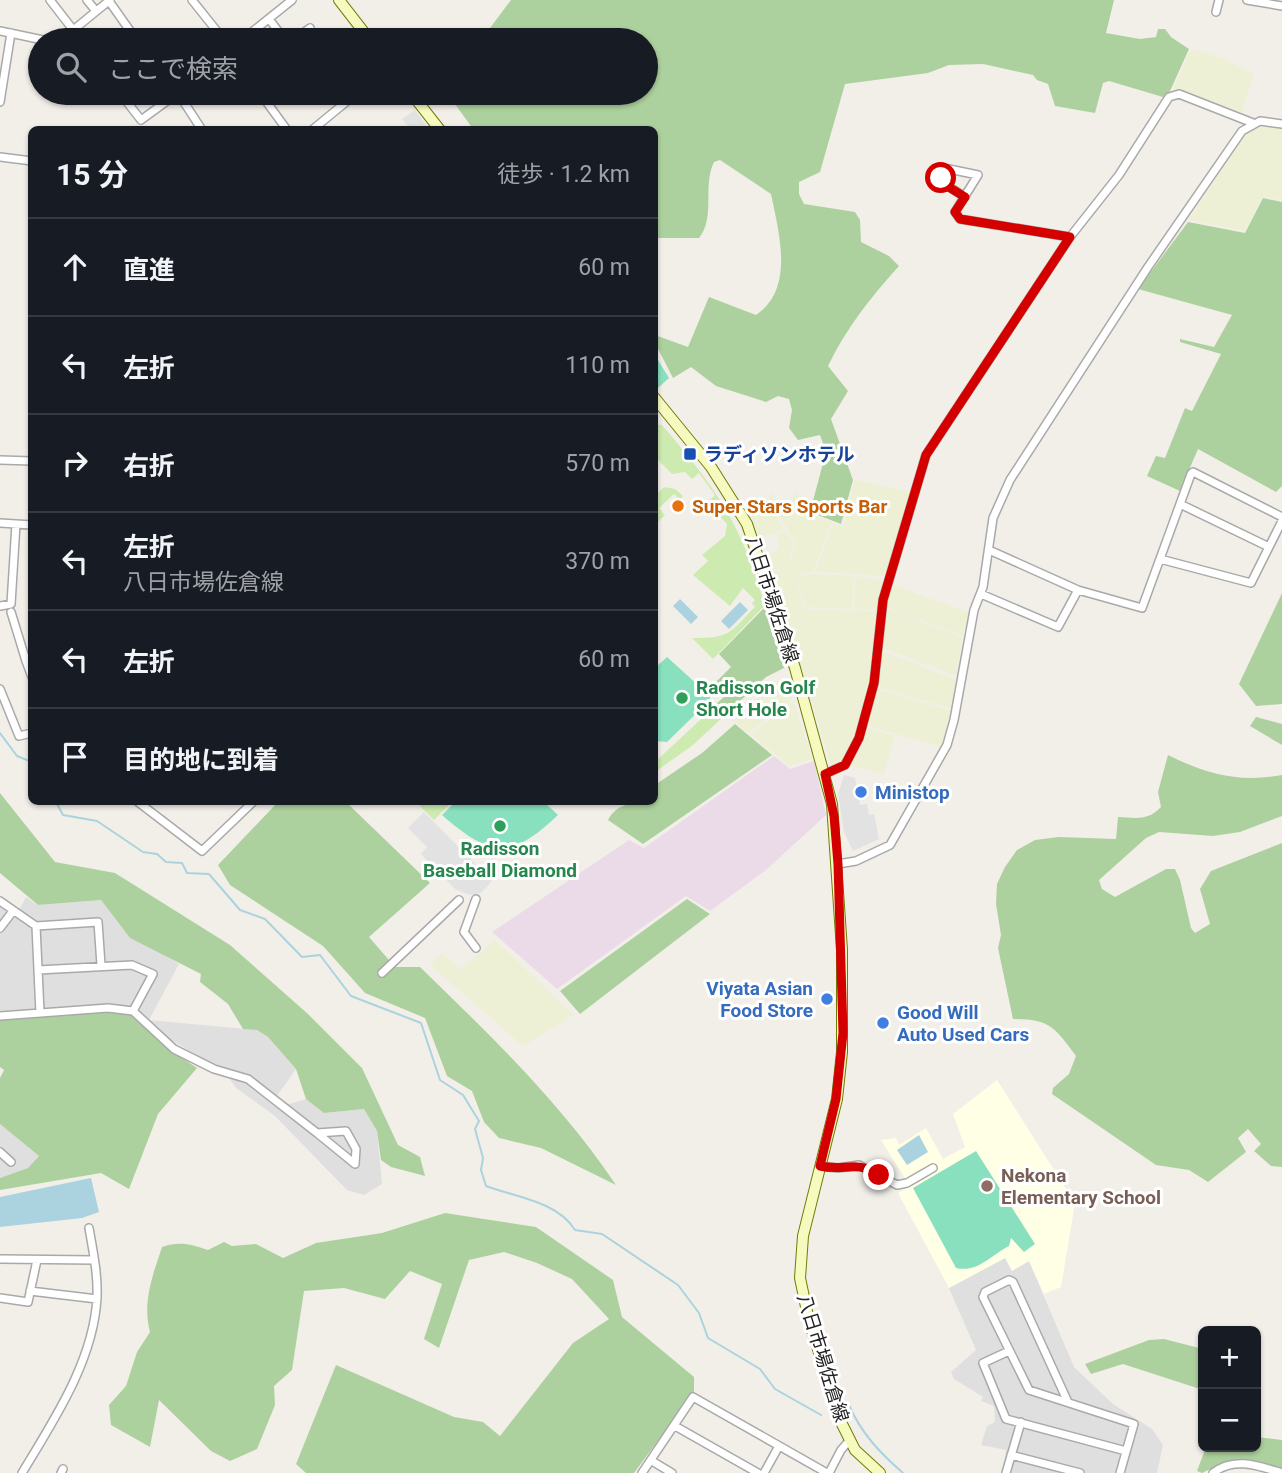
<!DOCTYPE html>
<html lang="ja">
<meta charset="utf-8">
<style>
body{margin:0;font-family:Roboto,"Noto Sans JP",sans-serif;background:#242831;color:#f1f3f6}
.controls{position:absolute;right:21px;bottom:21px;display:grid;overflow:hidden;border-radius:10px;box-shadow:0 2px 5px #0004}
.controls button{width:63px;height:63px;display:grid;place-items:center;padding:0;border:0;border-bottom:2px solid #363941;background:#171b24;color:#f1f3f6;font:35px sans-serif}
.stop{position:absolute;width:21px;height:21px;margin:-16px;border:5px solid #d40000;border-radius:50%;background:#fff}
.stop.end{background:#d40000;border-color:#fff;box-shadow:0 2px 7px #0008}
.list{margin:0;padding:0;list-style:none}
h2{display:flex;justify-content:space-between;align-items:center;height:91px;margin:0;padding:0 28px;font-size:30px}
h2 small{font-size:23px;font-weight:400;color:#9ea1a6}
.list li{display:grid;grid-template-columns:46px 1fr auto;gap:21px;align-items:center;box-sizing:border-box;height:98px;padding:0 28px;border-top:2px solid #363941}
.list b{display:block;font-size:26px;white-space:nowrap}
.list p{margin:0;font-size:23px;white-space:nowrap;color:#9ea1a6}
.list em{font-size:23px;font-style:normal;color:#9ea1a6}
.icon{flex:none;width:38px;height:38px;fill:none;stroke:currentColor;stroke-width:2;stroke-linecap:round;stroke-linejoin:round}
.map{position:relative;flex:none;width:1282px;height:1473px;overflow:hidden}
.search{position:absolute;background:#171b24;box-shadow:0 2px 5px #0004;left:28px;top:28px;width:630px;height:77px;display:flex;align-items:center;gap:18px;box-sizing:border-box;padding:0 24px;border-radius:38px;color:#9ea1a6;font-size:26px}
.panel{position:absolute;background:#171b24;box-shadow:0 2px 5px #0004;left:28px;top:126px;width:630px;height:679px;border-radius:10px}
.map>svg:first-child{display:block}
.residential{fill:#e0dfdf}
.industrial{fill:#ebdbe8}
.education{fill:#ffffe5}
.farmland{fill:#eef0d5}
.grass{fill:#cdebb0}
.forest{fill:#add19e}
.pitch{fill:#88e0be}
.parking{fill:#e2e2e2}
.water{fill:#aad3df}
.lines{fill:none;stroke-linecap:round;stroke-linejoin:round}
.stream{stroke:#aad3df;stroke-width:2}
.street-casing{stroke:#a9a9a9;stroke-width:10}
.secondary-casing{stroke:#707d05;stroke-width:12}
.street{stroke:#fff;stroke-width:7}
.secondary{stroke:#f7fabf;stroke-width:10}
.route{stroke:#d40000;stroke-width:9}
.transit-dot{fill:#1a4fb4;stroke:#fff;stroke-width:2.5}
.food-dot{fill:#e8710a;stroke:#fff;stroke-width:2.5}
.leisure-dot{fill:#2e9e5b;stroke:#fff;stroke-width:2.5}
.shop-dot{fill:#3f7fe0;stroke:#fff;stroke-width:2.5}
.education-dot{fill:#8d6e63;stroke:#fff;stroke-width:2.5}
.labels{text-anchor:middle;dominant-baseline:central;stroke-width:6;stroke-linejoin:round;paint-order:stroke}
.transit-label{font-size:19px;font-weight:bold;fill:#164399;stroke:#fff;text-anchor:start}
.food-label{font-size:19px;font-weight:bold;fill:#c56008;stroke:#fff;text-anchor:start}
.street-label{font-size:19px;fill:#222;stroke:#fff}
.leisure-label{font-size:19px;font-weight:bold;fill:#27864d;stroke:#fff;text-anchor:start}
.shop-label{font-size:19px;font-weight:bold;fill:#366cbe;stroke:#fff;text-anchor:start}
.education-label{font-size:19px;font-weight:bold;fill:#785e54;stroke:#fff;text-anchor:start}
</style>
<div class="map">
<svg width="1282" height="1473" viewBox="0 0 1282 1473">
<rect width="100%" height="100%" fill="#f2efe9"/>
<path class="residential" d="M26 897 37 905 101 900 130 938 154 948 179 964 149 1020 257 1030 268 1037 296 1069 274 1100 282 1106 306 1099 325 1113 364 1109 377 1131 382 1184 364 1195 347 1190 275 1116 236 1088 225 1072 163 1035 133 1008 99 1005 0 1011V907L15 918Z
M0 1124 39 1156 29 1168 0 1178Z
M1005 1258 1029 1261 1074 1367 1113 1404 1152 1429 1163 1445 1157 1473H1002L1006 1450 981 1445 987 1426 995 1422 994 1406 981 1401 983 1397 954 1379 951 1372 976 1350 949 1288Z"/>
<path class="industrial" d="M774 756 790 769 814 761 826 815 766 870 710 911 686 896 557 989 492 932 629 840 644 848Z"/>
<path class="education" d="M997 1080 1075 1203 1061 1287 1044 1294 1029 1261 1012 1271 1005 1258 949 1288 898 1193 935 1171 931 1165 906 1180 881 1140 896 1138 899 1145 926 1128 943 1159 965 1147 953 1114Z"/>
<path class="farmland" d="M1191 49 1222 58 1254 74 1242 112 1173 89Z
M1264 124 1282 128V200L1262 197 1245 231 1189 220 1244 136 1251 128Z
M855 480 912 492 887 576 815 572 833 523 843 526Z
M771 492 785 513 795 493 809 500 808 513 832 522 813 572 795 576 791 554 796 544 768 497Z
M766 499 784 530 761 538 747 512Z
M786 531 794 544 790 556 783 558 790 557 805 609 879 611 872 682 857 737 843 763 832 769 772 571 778 570H772L767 553 779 549 777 534Z
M813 574 854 576 852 609 806 607 796 577Z
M855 576 886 581 878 610 854 609Z
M890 584 969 612 963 636 885 607Z
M885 608 962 637 957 676 883 648Z
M882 651 957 680 952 709 875 687Z
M785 677 792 700 748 733 733 721 771 684Z
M877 689 953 711 943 748 866 725Z
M793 701 813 759 789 766 751 734Z
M865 727 895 736 884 775 850 765Z
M495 940 574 1015 523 1046 430 965 442 953 461 969Z"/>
<path class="grass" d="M655 424 662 425C717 489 741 524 765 605L713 659 692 638C731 638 728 634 755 607L752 603 755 600 743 588 730 606 693 575 708 561 702 555 725 536 727 524 707 503 715 495 699 473 692 479 685 472 672 474 655 457Z
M664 487 675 489 683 496 680 500 674 494 659 508 665 515 657 523 655 496Z
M714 707 723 717 693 745 655 772V762Z
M423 802H452L434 820 420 806Z"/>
<path class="forest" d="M511 0H1114L1106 33 1140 39 1156 37 1158 29H1165L1171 37 1189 49 1170 91 1163 97 1109 81 1103 83 1095 113 1055 106 1048 84 1037 80 1033 75 983 64 949 65 928 73 845 84 820 172 799 182V194L804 204 855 212 860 220 861 242 889 256 899 266C870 298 847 327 828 366L848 391 831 419 853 480 841 524 810 512 826 452 820 435 798 440 789 428 792 410 789 399 778 396 766 402 716 386 691 367 673 378 656 345 655 335 688 347 709 297 756 315C795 289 779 233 771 194L720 160 714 162C702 187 716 217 699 238H655L654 130 473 129 447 93H646V40H481Z
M1263 198 1282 202V486L1276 492 1198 449 1180 491 1147 476 1156 456 1165 458 1185 408 1192 411 1221 354 1180 342V339L1214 347 1232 315 1138 289 1188 222 1245 233Z
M1282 593V704L1256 706 1239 684Z
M765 607 784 668 766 677 725 715 715 705 724 697 713 685 731 667 719 654Z
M1256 717 1282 724V745L1250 726Z
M735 724 772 755 643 844 608 820C617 802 637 802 654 802L655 785 702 753Z
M1168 755C1206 774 1239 783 1282 775V816L1240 832 1213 836 1159 832 1146 838 1099 880 1102 889 1115 897 1166 869H1175L1180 880 1191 928 1195 933 1210 924 1200 889 1211 871 1282 843V1167L1271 1166 1254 1151 1261 1144 1248 1129 1238 1138 1246 1152 1208 1182 1189 1170 1156 1165 1052 1094 1053 1088 1069 1074 1076 1056C1055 1028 1051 1019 1013 1019L998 948 1001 935 996 904 997 884 1005 867 1017 850 1035 840 1059 837 1116 839 1118 817C1136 818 1148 821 1161 807L1158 792Z
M0 793 55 862 115 873 230 945 308 1014 362 1068 398 1145 420 1157 425 1176 391 1167 381 1160 377 1131 364 1109 324 1113 306 1099 296 1069 268 1037 257 1030 243 1029 228 1004 200 982 201 974 130 938 101 900 38 905 0 873Z
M278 802H346L430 883 369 937 395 967H420C490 1035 561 1103 616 1185L541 1148 499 1138 484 1122 472 1091 447 1076 425 1018 365 993 323 946 230 885 218 865Z
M687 899 710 914 580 1014 560 991Z
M108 1011 132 1013 173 1052 197 1068 158 1114 129 1189 101 1173 0 1190V1178L28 1168 39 1156 0 1124V1078L4 1070 0 1067V1019Z
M445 1213 536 1227 613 1280 622 1317 694 1377V1392L634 1473H306L296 1464 336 1365 454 1417 483 1422 500 1436 573 1343 609 1319 572 1279 537 1263 504 1252 469 1260 439 1348 424 1339 442 1284 410 1271 385 1299 344 1288 304 1291 292 1370 274 1386 275 1405 257 1449 230 1461 211 1451 159 1400 150 1447 111 1425 109 1405 126 1386 137 1352 150 1332C142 1303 153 1274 162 1247 179 1241 191 1244 208 1250L224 1242 232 1246 256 1244 283 1258 316 1243 382 1233Z
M1164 1339 1203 1349V1390L1123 1364 1091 1374 1085 1364 1149 1340Z
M1256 1437 1282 1440V1469C1248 1458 1235 1457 1202 1473L1197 1471 1206 1447H1256Z"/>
<path class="pitch" d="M655 355 669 378 658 388 655 384Z
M667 657 710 696V700L667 742 655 741V668Z
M455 802H544L558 815C511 860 490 857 442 815Z
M976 1151 1035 1244 1024 1252 1011 1238 1009 1246C991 1255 978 1273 956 1268L913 1188Z"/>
<path class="parking" d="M415 110 429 129H410L402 119Z
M844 775 855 778 860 805 867 804 869 815 874 814 879 839 853 851 844 832 838 794Z
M424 812 492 881 481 893 469 895 455 889 421 854 427 847 408 828Z"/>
<path class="water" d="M680 599 698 617 691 624 673 606Z
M740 602 748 610 729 629 721 621Z
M919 1135 928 1152 907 1165 897 1150Z
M91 1178 99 1212 82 1218 0 1227V1197Z"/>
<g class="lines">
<path class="stream" d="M0 733 17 756 32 762
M56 802 63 815 97 821 143 852 157 854 166 862 182 863 187 873 209 874 240 910 265 919 302 957 320 955 351 996 421 1023 440 1080 463 1095 479 1121 475 1129 483 1158 481 1170 486 1186C515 1197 557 1201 575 1230L602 1234 678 1285 699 1313 708 1338 760 1369 775 1389 821 1415
M849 1405C861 1433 880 1453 903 1473"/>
<defs>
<path id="street" d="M50 0 81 40
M87 0 96 11
M192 0 224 40
M1247 0 1282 6
M109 1 133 35
M1216 12 1219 0
M269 19 285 40
M0 31 43 40
M61 40 110 0
M242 40 292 0
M293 40 310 28
M120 93 141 120 178 93 202 130
M260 93 287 130
M0 102 11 33
M312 130 357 93
M0 157 32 161
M965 197 940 181 949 169 978 175 955 212 960 219 1070 237
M0 460 32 461
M1180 504 1269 547
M0 523 32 525
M989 550 1078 590 1142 608 1191 474 1193 472 1282 517
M1160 559 1251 583 1282 521
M981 594 1058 627 1078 590
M0 606 11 604 16 524
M11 612 26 661
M32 655 26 661 32 677
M0 689 19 736 32 733
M825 774 845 765 859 738 874 683 883 600 926 455 1070 237 1119 175 1169 97 1179 94 1253 123
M138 802 202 851 253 802
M838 864 856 861 890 845 947 745 954 720 974 610 983 587 993 518 1010 480 1148 267 1242 131 1260 121 1282 124
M476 899 464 932 476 948
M0 901 36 926 98 922 101 965
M36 926 40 1013
M0 928 13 911
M38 970 132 965 153 974 133 1011
M382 973 459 900
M0 1016 108 1008 133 1011 174 1049 214 1069 248 1079 317 1133
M346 1131 356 1149 355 1164 317 1133Z
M0 1152 11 1162
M820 1166 838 1168 859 1165 897 1185 907 1183 933 1168
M0 1259 94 1260
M30 1291 97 1299
M0 1298 28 1302 37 1260
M1009 1351 983 1363 1006 1419 1126 1451
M1067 1400 1013 1282 1009 1280 985 1292 983 1297 1029 1390 1134 1424 1120 1473
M675 1426 758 1473
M1011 1455 1080 1473
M652 1461 672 1473
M22 1473C54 1420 94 1360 97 1297 98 1274 93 1251 89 1228
M61 1473 63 1469
M642 1473 693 1397 827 1473
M764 1473 779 1446
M829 1473 841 1450 849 1441
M1006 1473 1021 1422
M1213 1473C1234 1456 1259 1466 1282 1473"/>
<path id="secondary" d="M339 0 370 40
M411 93 440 130
M654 397 711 467 747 524 795 668 832 804 842 950V1052L837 1099 803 1236 800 1278 809 1321 841 1422 855 1450 880 1473"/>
</defs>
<use href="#street" class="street-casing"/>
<use href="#secondary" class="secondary-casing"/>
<use href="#street" class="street"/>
<use href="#secondary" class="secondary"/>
</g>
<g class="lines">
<path class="route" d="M879 1175C855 1159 845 1172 820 1166L836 1099 843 1033 838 864 834 816 825 774 845 765 859 738 874 683 883 600 926 455 1070 237 960 219 955 212 965 197 942 183 941 178"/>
</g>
<rect class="transit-dot" x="683" y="447" width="14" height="14" rx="3.5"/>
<circle class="food-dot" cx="678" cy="506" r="7"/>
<g class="leisure-dot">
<circle cx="682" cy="698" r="7"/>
<circle cx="500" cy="826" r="7"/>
</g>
<g class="shop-dot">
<circle cx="861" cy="792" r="7"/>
<circle cx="827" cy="999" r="7"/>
<circle cx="883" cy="1023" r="7"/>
</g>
<circle class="education-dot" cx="987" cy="1186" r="7"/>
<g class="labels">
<g class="transit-label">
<text x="704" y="454">ラディソンホテル</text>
</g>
<g class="food-label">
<text x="692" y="506">Super Stars Sports Bar</text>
</g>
<g class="street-label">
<text transform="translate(772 599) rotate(72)">八日市場佐倉線</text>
<text transform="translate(823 1358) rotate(73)">八日市場佐倉線</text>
</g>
<g class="leisure-label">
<text x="696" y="687">Radisson Golf<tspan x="696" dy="22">Short Hole</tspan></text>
<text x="500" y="848" text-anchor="middle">Radisson<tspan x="500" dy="22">Baseball Diamond</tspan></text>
</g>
<g class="shop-label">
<text x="875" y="792">Ministop</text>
<text x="813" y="988" text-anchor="end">Viyata Asian<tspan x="813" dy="22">Food Store</tspan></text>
<text x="897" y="1012">Good Will<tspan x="897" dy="22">Auto Used Cars</tspan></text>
</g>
<g class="education-label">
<text x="1001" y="1175">Nekona<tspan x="1001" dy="22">Elementary School</tspan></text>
</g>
</g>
</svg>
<div class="controls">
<button>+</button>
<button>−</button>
</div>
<div class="stop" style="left:941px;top:178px"></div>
<div class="stop end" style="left:879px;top:1175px"></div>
<div class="search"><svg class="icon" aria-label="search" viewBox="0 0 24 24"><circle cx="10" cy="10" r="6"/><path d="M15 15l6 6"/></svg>ここで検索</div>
<section class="panel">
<h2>15 分<small>徒歩 · 1.2 km</small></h2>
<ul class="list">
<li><svg class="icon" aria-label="ahead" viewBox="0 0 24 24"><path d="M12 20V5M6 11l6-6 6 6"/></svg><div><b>直進</b></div><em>60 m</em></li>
<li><svg class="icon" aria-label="left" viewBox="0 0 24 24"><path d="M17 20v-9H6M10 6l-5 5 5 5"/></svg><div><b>左折</b></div><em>110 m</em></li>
<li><svg class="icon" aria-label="right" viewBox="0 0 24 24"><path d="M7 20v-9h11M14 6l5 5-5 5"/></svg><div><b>右折</b></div><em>570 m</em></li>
<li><svg class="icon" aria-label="left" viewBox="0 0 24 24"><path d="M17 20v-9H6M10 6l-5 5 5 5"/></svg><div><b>左折</b><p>八日市場佐倉線</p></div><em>370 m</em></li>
<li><svg class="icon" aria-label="left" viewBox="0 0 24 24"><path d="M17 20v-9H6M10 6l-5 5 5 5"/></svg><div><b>左折</b></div><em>60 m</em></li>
<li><svg class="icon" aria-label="arrive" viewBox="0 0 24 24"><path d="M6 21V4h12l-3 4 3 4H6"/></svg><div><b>目的地に到着</b></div></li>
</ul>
</section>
</div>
